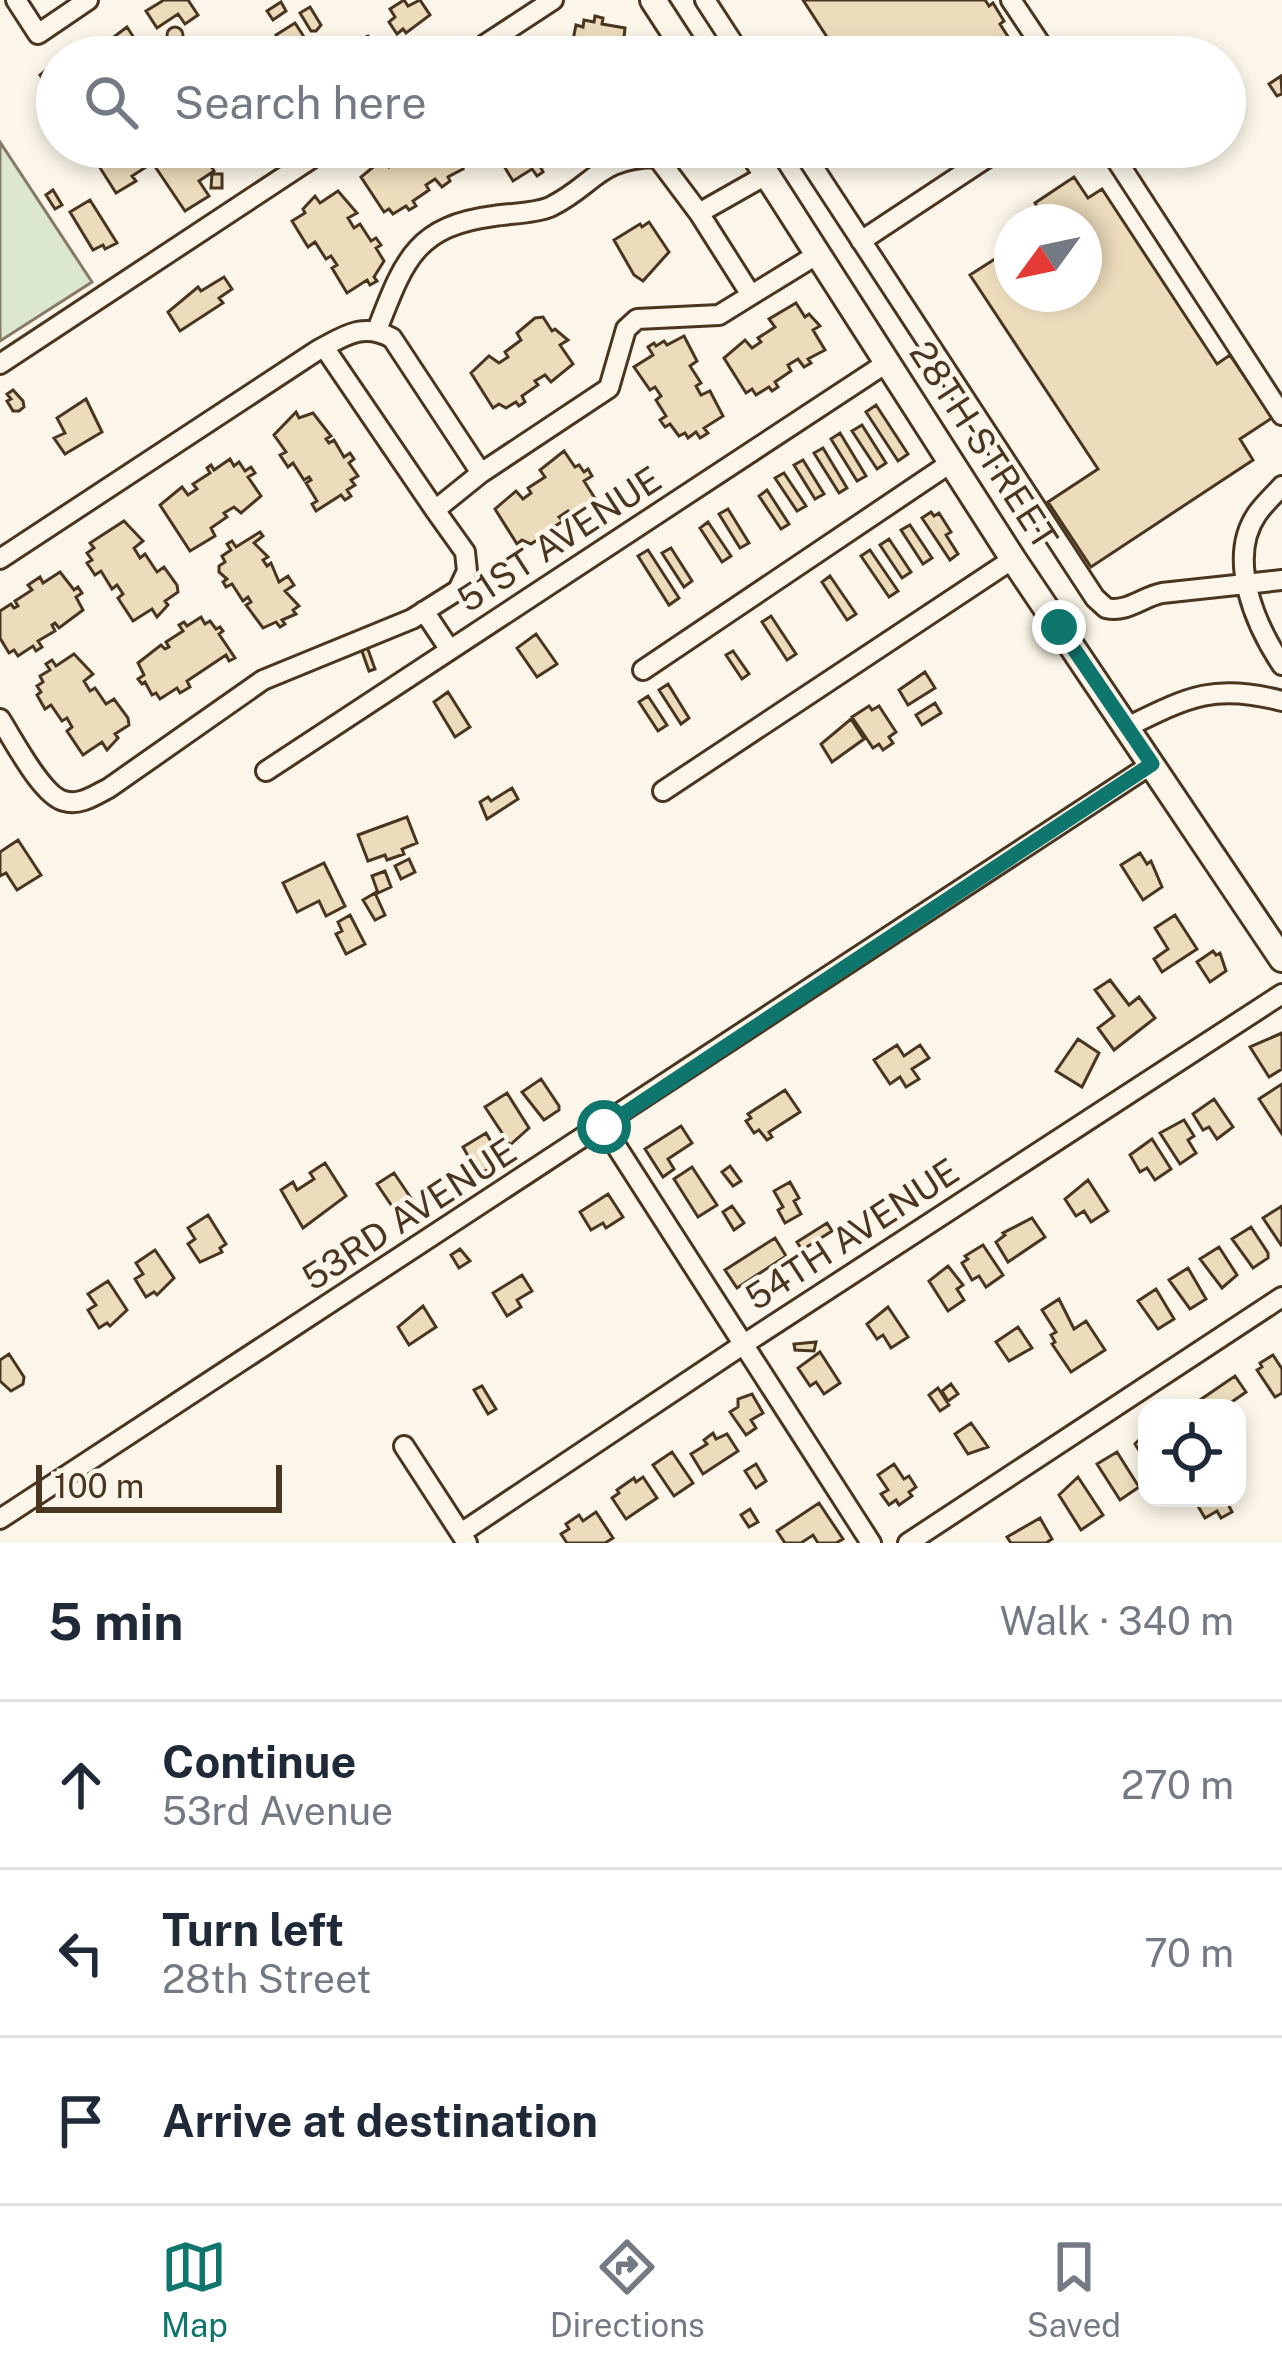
<!DOCTYPE html>
<meta charset="utf-8">
<style>
body{margin:0;font-family:"Public Sans",sans-serif;background:#f6f6f7;color:#1f2937}
.controls{position:absolute;right:36px;bottom:36px;display:grid;overflow:hidden;border-radius:24px;box-shadow:0 6px 18px #0003}
.controls button{width:108px;height:108px;display:grid;place-items:center;padding:0;border:0;border-bottom:3px solid #e0e1e3;background:#fff;color:#1f2937;font:60px sans-serif}
.compass{position:absolute;left:994px;top:204px;width:108px;height:108px;border-radius:50%;background:#fff;box-shadow:0 6px 18px #0003;rotate:237deg}
.scale{position:absolute;left:36px;bottom:30px;width:246px;box-sizing:border-box;padding-left:12px;border:6px solid #4a3520;border-top:0;font-size:33px;line-height:42px;white-space:nowrap;color:#4a3520;-webkit-text-stroke:9px #fbf6e9;paint-order:stroke}
.stop{position:absolute;width:36px;height:36px;margin:-27px;border:9px solid #0f766e;border-radius:50%;background:#fff}
.stop.end{background:#0f766e;border-color:#fff;box-shadow:0 3px 12px #0008}
.list{margin:0;padding:0;list-style:none}
h2{display:flex;justify-content:space-between;align-items:center;height:156px;margin:0;padding:0 48px;font-size:51px}
h2 small{font-size:39px;font-weight:400;color:#747a83}
.list li{display:grid;grid-template-columns:78px 1fr auto;gap:36px;align-items:center;box-sizing:border-box;height:168px;padding:0 48px;border-top:3px solid #e0e1e3}
.list b{display:block;font-size:45px;white-space:nowrap}
.list p{margin:0;font-size:39px;white-space:nowrap;color:#747a83}
.list em{font-size:39px;font-style:normal;color:#747a83}
.icon{flex:none;width:66px;height:66px;fill:none;stroke:currentColor;stroke-width:2;stroke-linecap:round;stroke-linejoin:round}
.map{position:relative;flex:none;width:1282px;height:1543px;overflow:hidden}
.search{position:absolute;background:#fff;box-shadow:0 6px 18px #0003;left:36px;right:36px;top:36px;height:132px;display:flex;align-items:center;gap:30px;box-sizing:border-box;padding:0 42px;border-radius:66px;color:#747a83;font-size:45px}
.sheet{height:660px;background:#fff}
nav{display:flex;justify-content:space-around;align-items:center;box-sizing:border-box;height:168px;border-top:3px solid #e0e1e3;background:#fff;font-size:33px;color:#747a83}
nav a{display:grid;justify-items:center;gap:6px}
nav .on{color:#0f766e}
.map>svg:first-child{display:block}
.green{fill:#dce7d0;stroke:#887966;stroke-width:3}
.building{fill:#ecdcbc;stroke:#4a3520;stroke-width:3}
.lines{fill:none;stroke-linecap:round;stroke-linejoin:round}
.minor-casing{stroke:#4a3520;stroke-width:24}
.major-casing{stroke:#4a3520;stroke-width:30}
.minor{stroke:#fbf6e9;stroke-width:18}
.major{stroke:#fbf6e9;stroke-width:24}
.route{stroke:#0f766e;stroke-width:15}
.labels{text-anchor:middle;dominant-baseline:central;stroke-width:9;stroke-linejoin:round;paint-order:stroke}
.street-label{font-size:36px;fill:#4a3520;stroke:#fbf6e9}
</style>
<div class="map">
<svg width="1282" height="1543" viewBox="0 0 1282 1543">
<rect width="100%" height="100%" fill="#fbf6e9"/>
<path class="green" d="M0 142 92 282 0 341Z"/>
<path class="building" d="M164 0H188L198 15 185 24 178 14 157 28 146 11Z
M404 0 408 6 420 0 430 15 406 33 403 29 397 34 389 22 395 17 390 9Z
M803 0H985L989 6 993 3 1004 21 1000 24 1021 57H840Z
M281 2 286 11 273 20 267 11Z
M310 7 321 25 316 31H311L300 13Z
M595 16 603 18 602 24 625 28 622 56 570 57 572 49 566 48 567 39 573 40 576 25 583 27 584 20 594 22Z
M295 23 308 43 290 56 276 35Z
M127 27 143 52 135 57 126 54 111 57 103 45Z
M167 35a8 8 0 1 1 16 0a8 8 0 1 1-16 0Z
M368 36 379 52 372 57H346V45Z
M57 61V100L40 75Z
M1281 76 1282 94 1277 96 1269 84Z
M123 147H134L146 167 132 176 136 181 116 193 97 163Z
M176 147 182 151 189 147 197 150 213 147 221 160 211 166 214 171 199 181 209 196 185 211 152 162Z
M409 147H455L451 150 463 169 448 177 450 181 442 187 435 179 426 185 429 190 413 201 416 206 409 210 406 206 393 214 389 209 384 212 361 177 383 159 389 167 398 161 395 156Z
M499 147H557L560 150 546 159 549 163 541 168 543 172 537 176 532 169 513 181 498 156 503 153Z
M899 147H925L907 159Z
M212 174H222V188H211Z
M1074 177 1088 198 1102 189 1217 364 1230 355 1272 418 1240 439 1253 460 1091 567 1048 502 1098 469 970 275 1012 248V294H1084V222H1047L1035 203Z
M53 190 62 205 55 209 46 195Z
M338 191 357 213 348 218 354 228 360 224 371 241 376 238 381 245 376 248 384 261 374 277 377 281 370 285 367 280 347 293 332 268 337 265 331 256 326 259 315 242 308 247 292 221 305 213 303 209 315 196 320 203Z
M90 200 117 243 105 249 103 245 93 250 70 212Z
M649 222 669 252 643 281 634 275 614 240 640 224 642 227Z
M224 277 232 289 219 298 223 303 180 331 168 312 198 287 201 291Z
M796 303 805 317 809 314 820 326 813 330 825 350 808 359 811 363 804 367 798 359 788 365 791 371 775 382 778 387 772 391 769 387 756 395 752 389 746 393 724 358 745 340 752 348 761 342 758 338 775 327 769 319Z
M543 317 552 331 555 329 568 340 560 345 573 364 551 382 545 375 535 381 538 385 522 396 525 402 519 406 516 402 506 408 499 404 493 408 471 373 489 356 499 363 508 357 505 352 521 340 517 333 535 318Z
M684 336 697 361 690 366 701 383 696 386 701 395 710 391 723 416 704 428 708 433 700 438 696 432 688 438 685 433 679 436 670 424 665 427 660 420 666 416 656 400 661 396 655 387 650 390 634 367 653 355 648 347 654 343 656 346 664 341 667 345Z
M13 390 23 401 24 407 19 411H13L7 401 11 399 7 394Z
M86 399 102 432 65 454 54 438 65 433 57 418Z
M876 405 908 454 898 461 866 412Z
M296 412 299 418 313 413 331 436 326 439 329 443 334 440 344 457 350 453 354 459 349 463 358 476 351 480 355 485 347 490 351 496 345 500 341 495 316 511 312 504 317 501 306 483 311 480 309 477 304 480 293 463 288 467 280 455 286 452 274 435Z
M862 425 886 463 877 469 852 431Z
M840 433 866 476 857 481 831 439Z
M823 448 847 488 839 493 814 453Z
M564 451 575 467 579 465 584 472 588 469 592 476 584 481 596 500 575 518 568 511 559 517 563 521 546 532 549 538 543 542 540 538 531 544 522 540 517 544 495 509 516 491 523 499 531 493 528 488 545 477 540 470Z
M230 459 234 466 239 462 245 471 251 467 255 473 248 477 261 496 241 513 234 507 224 513 227 517 211 528 215 536 190 551 160 505 182 487 188 495 197 489 193 484 210 473 207 468 211 465 214 470Z
M803 460 824 494 815 499 794 465Z
M784 473 806 506 797 511 775 478Z
M767 490 789 524 781 529 759 496Z
M728 509 749 543 740 548 719 514Z
M931 512 934 516 939 513 951 532 946 535 958 554 950 560 922 518Z
M124 521 143 541 134 548 140 558 145 554 157 572 164 567 177 585 178 592 165 601 168 605 157 617 152 609 133 621 118 598 123 594 117 585 112 589 101 571 95 575 87 563 92 560 87 553 94 548 90 543Z
M708 522 731 556 722 562 700 528Z
M910 525 932 558 923 564 901 530Z
M260 532 263 536 254 543 268 557 263 560 267 566 271 563 279 582 288 576 294 585 285 591 299 606 293 610 296 614 282 620 285 624 280 627 276 622 263 628 246 605 251 602 248 597 243 601 232 584 226 587 223 582 227 579 219 572V566L225 562 222 556 231 550 227 544 232 541 236 547Z
M889 539 911 572 902 578 880 545Z
M671 548 692 581 684 587 662 553Z
M648 550 679 598 669 605 638 556Z
M870 550 898 591 889 597 861 556Z
M60 572 74 590 78 587 82 593 76 597 83 610 59 628 55 623 52 625 55 631 38 641 42 647 36 651 33 646 18 656 14 650 9 653 0 638V611L11 604 14 608 18 606 15 601 32 590 28 585 40 577 43 583Z
M830 576 856 614 847 620 822 582Z
M771 616 796 654 787 660 762 622Z
M201 617 205 624 210 621 216 629 220 627 223 631 219 634 235 658 229 661 226 655 187 681 190 687 180 693 177 688 160 699 156 693 152 695 145 682 142 684 138 679 144 675 138 663 161 645 165 649 169 647 166 642 183 631 179 625 184 622 187 626Z
M536 634 557 664 537 677 517 648Z
M365 641 375 669 369 671 359 643Z
M733 651 749 674 742 679 726 655Z
M74 654 93 674 84 681 90 691 95 688 106 704 114 699 128 718 129 725 115 734 118 738 107 750 102 742 83 755 67 731 72 727 67 718 62 721 51 705 45 709 37 695 41 692 37 686 43 682 40 676 50 670 46 664 52 660 56 666Z
M925 672 935 688 908 705 899 690Z
M668 684 689 718 681 724 659 690Z
M448 692 470 727 455 737 434 702Z
M648 696 667 725 658 731 639 702Z
M935 703 941 713 922 725 916 715Z
M869 706 872 710 879 706 896 732 889 737 893 743 883 750 879 744 873 748 852 717Z
M851 719 864 739 832 762 821 744Z
M512 788 518 799 487 819 480 802 488 797 491 801Z
M407 817 417 843 402 849 404 854 387 860 385 855 368 861 358 835Z
M18 840 41 875 17 890 6 873 0 876V852Z
M1140 853 1147 864 1151 861 1162 887 1143 900 1121 865Z
M409 859 415 872 401 879 395 866Z
M324 863 345 906 326 916 319 901 297 912 283 883Z
M385 871 391 887 378 893 372 876Z
M375 893 385 915 375 920 363 900Z
M350 915 365 944 346 954 336 934 342 931 338 922Z
M1175 915 1197 949 1162 972 1154 959 1168 949 1155 928Z
M1213 951 1216 955 1220 953 1226 971 1210 982 1197 962Z
M1110 980 1129 1005 1139 997 1155 1018 1114 1050 1098 1028 1114 1016 1095 990Z
M1282 1033V1069L1269 1077 1250 1047Z
M1078 1039 1099 1053 1082 1087 1056 1071Z
M897 1045 904 1056 920 1045 929 1058 912 1069 919 1079 906 1087 900 1077 890 1084 874 1060Z
M541 1079 559 1106V1110L544 1120 522 1092Z
M1282 1084V1134L1259 1099Z
M785 1090 800 1112 769 1132 772 1137 767 1140 759 1130 754 1133 746 1121 751 1118 748 1114Z
M507 1093 529 1128 510 1145 485 1107Z
M1214 1099 1233 1127 1217 1139 1209 1127 1203 1130 1193 1114Z
M1184 1120 1194 1136 1188 1140 1196 1153 1180 1164 1160 1133Z
M681 1126 692 1143 668 1159 674 1169 663 1177 645 1149Z
M486 1133 500 1157 496 1159 499 1163 486 1171 476 1170 463 1147Z
M1152 1139 1171 1169 1155 1180 1147 1168 1140 1172 1130 1155Z
M325 1163 346 1196 303 1228 281 1190 293 1182 297 1190 314 1179 310 1173Z
M730 1166 741 1181 733 1186 722 1172Z
M692 1167 717 1205 698 1217 674 1179Z
M394 1173 417 1207 402 1221 377 1184Z
M1088 1180 1108 1211 1091 1222 1084 1211 1076 1216 1065 1199Z
M790 1182 799 1198 794 1201 801 1214 785 1223 778 1210 783 1207 774 1191Z
M608 1194 623 1217 606 1228 603 1223 591 1230 580 1212Z
M732 1206 744 1223 734 1230 723 1212Z
M1282 1206V1244L1281 1245 1263 1218Z
M208 1215 226 1244 220 1248 222 1252 200 1262 188 1244 195 1239 188 1228Z
M1032 1218 1045 1237 1008 1262 996 1242 1005 1235 1003 1233Z
M827 1223 832 1231 802 1250 797 1242Z
M1251 1227 1268 1253V1258L1253 1268 1232 1239Z
M775 1238 786 1256 737 1288 725 1270Z
M983 1245 1003 1275 986 1287 979 1276 972 1280 962 1263 968 1259 965 1256Z
M1219 1247 1237 1275 1222 1288 1200 1259Z
M460 1249 470 1261 459 1268 451 1255Z
M155 1250 174 1278 157 1295 154 1292 146 1297 135 1279 143 1274 136 1263Z
M948 1266 963 1285 957 1289 964 1300 948 1311 929 1281Z
M1188 1268 1206 1299 1190 1309 1169 1280Z
M522 1275 532 1291 517 1300 521 1307 507 1316 493 1293Z
M108 1281 127 1310 110 1326 107 1323 99 1328 88 1310 96 1305 88 1294Z
M1156 1289 1174 1319 1158 1329 1138 1301Z
M1059 1299 1074 1329 1086 1321 1105 1350 1071 1372 1052 1344 1055 1342 1051 1335 1056 1332 1042 1310Z
M423 1306 436 1327 409 1345 398 1327Z
M888 1307 908 1337 891 1348 883 1335 877 1339 867 1324Z
M1018 1327 1032 1348 1009 1361 996 1342Z
M816 1342 814 1351 795 1350 794 1344Z
M820 1352 840 1383 824 1394 816 1382 810 1386 798 1368Z
M9 1354 24 1377 23 1384 11 1391 0 1381V1360Z
M1273 1355 1282 1369V1393L1275 1397 1257 1370 1262 1367 1260 1363Z
M1235 1376 1246 1392 1223 1408H1205L1200 1400Z
M951 1384 958 1394 948 1401 942 1391Z
M482 1386 496 1409 488 1414 474 1390Z
M938 1388 949 1405 940 1411 929 1395Z
M752 1394 763 1413 751 1420 756 1428 746 1435 730 1412 738 1407V1399Z
M971 1423 988 1447 968 1454 955 1434Z
M1147 1432V1463L1135 1444Z
M713 1433 716 1439 727 1434 738 1451 703 1474 691 1454 707 1444 704 1440Z
M672 1452 693 1483 674 1496 653 1465Z
M1117 1452 1139 1487 1120 1500 1097 1464Z
M756 1464 766 1481 756 1488 745 1471Z
M894 1464 904 1479 909 1476 916 1487 909 1492 912 1496 899 1505 896 1500 889 1505 881 1494 888 1490 878 1475Z
M643 1477 657 1498 626 1519 612 1498 619 1493 617 1490 634 1478 636 1482Z
M1078 1477 1103 1515 1081 1530 1059 1495Z
M1212 1498H1225L1232 1512 1221 1518 1217 1511 1205 1518 1198 1506Z
M819 1503 843 1539 836 1543H818L813 1535 801 1543H785L777 1531Z
M750 1509 758 1522 749 1527 741 1515Z
M596 1512 613 1538 605 1543H567L561 1534 569 1529 566 1524 579 1515 583 1521Z
M1040 1518 1052 1539 1046 1543H1011L1007 1537Z"/>
<g class="lines">
<defs>
<path id="minor" d="M16 0 38 34 88 0
M705 0 742 57
M1011 0 1049 57
M466 57 553 0
M800 147 1095 598 1106 608C1127 613 1142 597 1162 593L1282 580
M1108 147 1282 415
M699 213 766 175
M861 241 1003 147
M377 330C404 261 415 226 494 216 512 213 533 214 550 207 595 185 597 158 657 157L699 213 751 295
M324 347 435 510
M0 364 329 147
M1282 486C1274 495 1264 504 1257 514 1226 559 1256 626 1282 665
M0 559 318 350C344 336 363 322 392 338L481 473
M424 611 450 650
M643 670 952 462
M0 719C13 739 42 796 64 801 80 806 95 795 109 788L263 680 412 619 458 590 467 571 465 552 435 510 481 473 609 388 626 329 637 319 719 315 818 254
M1127 727C1188 697 1214 683 1282 701
M266 771 888 362
M663 791 1013 559
M604 1127 871 1543
M404 1446 467 1543
M0 1519 1152 764
M461 1533 741 1346 1282 994
M908 1543 1282 1297"/>
<path id="major" d="M653 0 690 57
M749 147 1013 559 1282 959"/>
</defs>
<use href="#minor" class="minor-casing"/>
<use href="#major" class="major-casing"/>
<use href="#minor" class="minor"/>
<use href="#major" class="major"/>
</g>
<g class="lines">
<path class="route" d="M604 1127 1152 764 1059 627"/>
</g>
<g class="labels">
<g class="street-label">
<text transform="translate(984 445) rotate(57)">28TH STREET</text>
<text transform="translate(559 539) rotate(-33)">51ST AVENUE</text>
<text transform="translate(409 1214) rotate(-33)">53RD AVENUE</text>
<text transform="translate(852 1234) rotate(-33)">54TH AVENUE</text>
</g>
</g>
</svg>
<div class="controls">
<button><svg class="icon" aria-label="locate" viewBox="0 0 24 24"><circle cx="12" cy="12" r="6"/><path d="M12 2v4M12 18v4M2 12h4M18 12h4"/></svg></button>
</div>
<svg class="compass" viewBox="-18 -18 36 36"><path d="M0-13l5 13h-10z" fill="#e53935"/><path d="M0 13l5-13h-10z" fill="#747a83"/></svg>
<div class="scale">100 m</div>
<div class="stop" style="left:604px;top:1127px"></div>
<div class="stop end" style="left:1059px;top:627px"></div>
<div class="search"><svg class="icon" aria-label="search" viewBox="0 0 24 24"><circle cx="10" cy="10" r="6"/><path d="M15 15l6 6"/></svg>Search here</div>
</div>
<section class="sheet">
<h2>5 min<small>Walk · 340 m</small></h2>
<ul class="list">
<li><svg class="icon" aria-label="ahead" viewBox="0 0 24 24"><path d="M12 20V5M6 11l6-6 6 6"/></svg><div><b>Continue</b><p>53rd Avenue</p></div><em>270 m</em></li>
<li><svg class="icon" aria-label="left" viewBox="0 0 24 24"><path d="M17 20v-9H6M10 6l-5 5 5 5"/></svg><div><b>Turn left</b><p>28th Street</p></div><em>70 m</em></li>
<li><svg class="icon" aria-label="arrive" viewBox="0 0 24 24"><path d="M6 21V4h12l-3 4 3 4H6"/></svg><div><b>Arrive at destination</b></div></li>
</ul>
</section>
<nav>
<a class="on"><svg class="icon" aria-label="map" viewBox="0 0 24 24"><path d="M3 6l6-2 6 2 6-2v14l-6 2-6-2-6 2zM9 4v14M15 6v14"/></svg>Map</a>
<a><svg class="icon" aria-label="directions" viewBox="0 0 24 24"><path d="M12 3l9 9-9 9-9-9zM9 14v-3h6M13 9l2 2-2 2"/></svg>Directions</a>
<a><svg class="icon" aria-label="saved" viewBox="0 0 24 24"><path d="M7 4h10v16l-5-4-5 4z"/></svg>Saved</a>
</nav>
